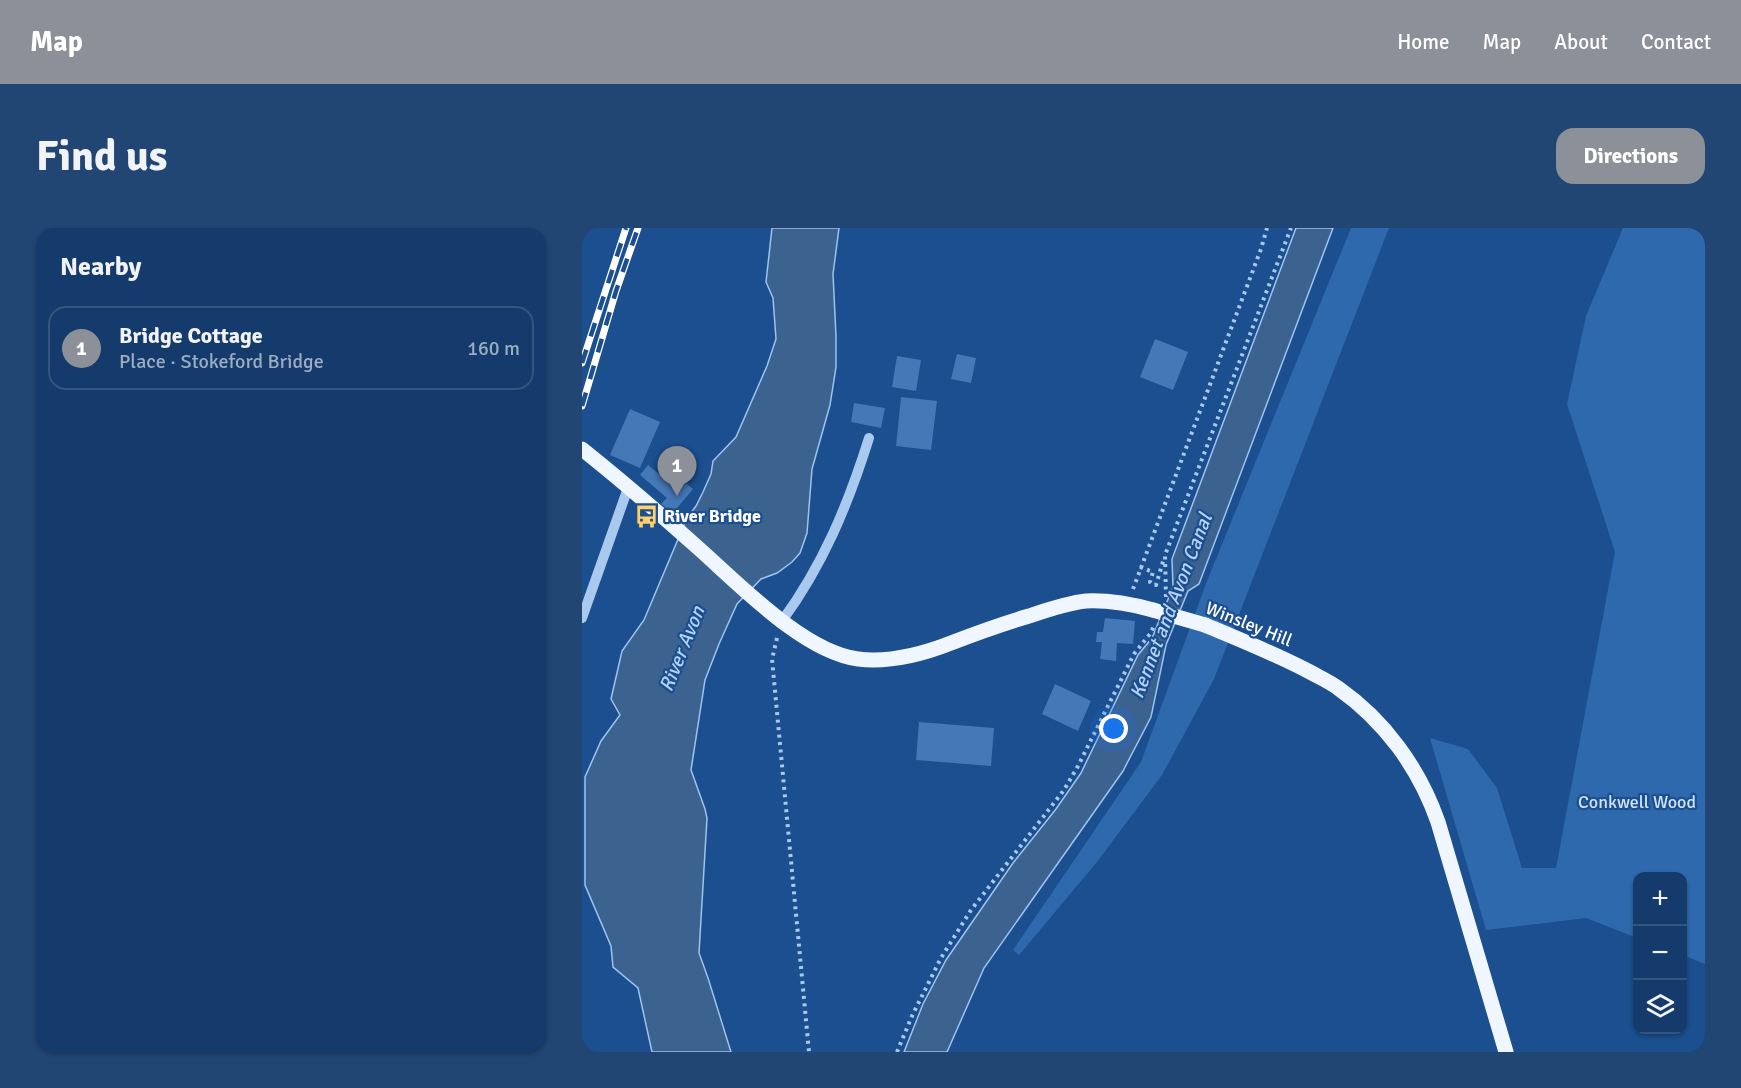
<!DOCTYPE html>
<meta charset="utf-8">
<style>
body{margin:0;font-family:Signika,sans-serif;background:#214673;color:#f1f3f6}
.controls{position:absolute;right:18px;bottom:18px;display:grid;overflow:hidden;border-radius:12px;box-shadow:0 2px 4px #0004}
.controls button{width:54px;height:54px;display:grid;place-items:center;padding:0;border:0;border-bottom:2px solid #33557e;background:#143b6b;color:#f1f3f6;font:30px sans-serif}
.you{position:absolute;left:532px;top:501px;width:21px;height:21px;margin:-15px;border:4px solid #fff;border-radius:50%;background:#1a73e8;box-shadow:0 0 0 9px #1a73e833}
.badge{display:grid;place-items:center;width:39px;height:39px;border-radius:50%;background:#8c9099;color:#fff;font-size:20px;font-weight:700}
.pin{position:absolute;translate:-50% -50px;filter:drop-shadow(0 2px 3px #0008)}
.pin::after{content:'';position:absolute;top:32px;width:21px;height:18px;background:inherit;clip-path:polygon(0 0,100% 0,50% 100%)}
.list{margin:0;padding:0;list-style:none}
h2{display:flex;justify-content:space-between;align-items:center;height:78px;margin:0;padding:0 24px;font-size:26px}
h2 small{font-size:20px;font-weight:400;color:#9dadc1}
.list li{display:grid;grid-template-columns:39px 1fr auto;gap:18px;align-items:center;box-sizing:border-box;height:84px;margin:0 12px 12px;padding:0 12px;border:2px solid #33557e;border-radius:18px}
.list b{display:block;font-size:22px;white-space:nowrap}
.list p{margin:0;font-size:20px;white-space:nowrap;color:#9dadc1}
.list em{font-size:20px;font-style:normal;color:#9dadc1}
.icon{flex:none;width:33px;height:33px;fill:none;stroke:currentColor;stroke-width:2;stroke-linecap:round;stroke-linejoin:round}
.map{position:relative;flex:none;width:1123px;height:824px;overflow:hidden;border-radius:18px}
header{display:flex;align-items:center;gap:36px;box-sizing:border-box;height:84px;padding:0 30px;background:#8c9099;color:#fff}
header strong{font-size:28px}
nav{display:flex;gap:33px;margin-inline-start:auto;font-size:21px}
.intro{display:flex;align-items:center;justify-content:space-between;box-sizing:border-box;height:144px;padding:0 36px}
h1{margin:0;font-size:42px}
.button{padding:15px 27px;border-radius:18px;background:#8c9099;color:#fff;font-size:21px;font-weight:700}
main{display:flex;gap:36px;padding:0 36px}
aside{flex:1;background:#143b6b;border-radius:18px;box-shadow:0 2px 4px #0004}
.map>svg:first-child{display:block}
.green{fill:#2e69ad}
.water{fill:#3c6290;stroke:#9cc4f0;stroke-width:1.5}
.building{fill:#4478b7}
.lines{fill:none;stroke-linecap:round;stroke-linejoin:round}
.path{stroke:#a9c9ee;stroke-width:4;stroke-dasharray:3 4.5;stroke-linecap:butt}
.minor{stroke:#a9c9ee;stroke-width:10}
.major{stroke:#f0f6ff;stroke-width:15}
.rail-casing{stroke:#fff;stroke-width:7}
.rail{stroke:#1b4f8f;stroke-width:4.5;stroke-dasharray:14;stroke-linecap:butt}
.major-bridge{stroke:#f0f6ff;stroke-width:15}
.labels{text-anchor:middle;dominant-baseline:central;stroke-width:4.5;stroke-linejoin:round;paint-order:stroke}
.poi-label{font-size:18px;font-weight:bold;fill:#fff;stroke:#1b4f8f;text-anchor:start}
.street-label{font-size:18px;fill:#fff;stroke:#1b4f8f}
.park-label{font-size:18px;fill:#cfe3fa;stroke:#1b4f8f}
.water-label{font-size:20px;font-style:italic;fill:#b5d3f5;stroke:#1b4f8f}
</style>
<header>
<strong>Map</strong>
<nav><a>Home</a><a>Map</a><a>About</a><a>Contact</a></nav>
</header>
<div class="intro"><h1>Find us</h1><a class="button">Directions</a></div>
<main>
<aside>
<h2>Nearby<small></small></h2>
<ul class="list">
<li><span class="badge">1</span><div><b>Bridge Cottage</b><p>Place · Stokeford Bridge</p></div><em>160 m</em></li>
</ul>
</aside>
<div class="map">
<svg width="1123" height="824" viewBox="0 0 1123 824">
<rect width="100%" height="100%" fill="#1b4f8f"/>
<path class="green" d="M769 0H807L632 451 580 547 515 634 437 727 431 722 559 534 625 353Z
M1041 0H1123V736L1101 727 1100 648H1056L1055 710 1004 690 904 702 848 510 886 521 915 560 940 640H974L1033 324 985 176 1004 88Z"/>
<path class="water" d="M190 0H257L251 46 254 108V139L248 177 230 241 225 305 218 325 210 334 195 345 179 351 155 376 137 416 123 452 109 542 123 581 125 590 117 725 126 750 149 824H70L56 760 31 739 29 718 3 657V549L19 513 38 487 29 471 40 423 62 392 105 290 114 278 121 264 129 246 131 233 154 209 185 138 194 111 191 70 184 54Z
M714 0H751L617 356 606 363 584 417 569 489 541 543 402 740 365 824H322L341 776 364 732 431 635 474 581 499 545 556 427 570 410 591 359 590 331Z"/>
<path class="building" d="M573 111 606 124 591 162 558 149Z
M375 126 394 130 389 155 369 151Z
M315 128 339 132 334 163 310 159Z
M319 169 355 173 349 222 314 218Z
M272 175 303 180 299 200 269 194Z
M48 181 78 194 58 240 28 227Z
M66 237 93 259 100 252 111 261 91 285 79 276 85 270 58 247Z
M523 390 553 393 551 416 535 415 534 433 518 431 520 414H514L515 404H521Z
M473 456 509 473 496 503 460 486Z
M337 494 412 500 409 538 334 532Z"/>
<g class="lines">
<path class="path" d="M558 339 571 344 568 354 574 357 582 330
M551 361 679 21 685 0
M584 369 583 327 709 0
M195 410 190 431 227 824
M315 824 330 788 359 730 389 682 482 562 496 538 552 426 568 406 572 398"/>
<path class="minor" d="M0 390 46 260
M200 393C241 337 266 277 287 210"/>
<path class="major" d="M0 221C39 252 77 285 114 318 155 354 221 424 276 431 308 435 341 426 369 415 395 405 420 396 447 388 465 382 485 375 504 373 527 372 549 376 571 382
M623 397C659 412 694 426 728 444 737 449 748 454 756 460 803 493 837 540 856 594L924 824"/>
<defs>
<path id="rail" d="M0 135 44 0
M0 178 34 63 56 0"/>
</defs>
<use href="#rail" class="rail-casing"/>
<use href="#rail" class="rail"/>
<path class="major-bridge" d="M571 382 623 397"/>
</g>
<defs>
<symbol id="bus-bare" viewBox="-9 -9 18 18"><path d="M-5-6H5V4H4V6H2V4H-2V6H-4V4H-5ZM-3.5-4V0h7V-4ZM-3.5 1.2v1.5H-2V1.2ZM2 1.2v1.5H3.5V1.2Z" fill="#ffd166" stroke="#1b4f8f" stroke-width="2.5" paint-order="stroke"/></symbol>
</defs>
<g fill-rule="evenodd">
<use href="#bus-bare" x="48" y="272" width="33" height="33"/>
</g>
<g class="labels">
<g class="poi-label">
<text x="82" y="288">River Bridge</text>
</g>
<g class="street-label">
<text transform="translate(667 396) rotate(22)">Winsley Hill</text>
</g>
<g class="park-label">
<text x="1055" y="574">Conkwell Wood</text>
</g>
<g class="water-label">
<text transform="translate(589 378) rotate(-69)">Kennet and Avon Canal</text>
<text transform="translate(100 421) rotate(-68)">River Avon</text>
</g>
</g>
</svg>
<div class="controls">
<button>+</button>
<button>−</button>
<button><svg class="icon" aria-label="layers" viewBox="0 0 24 24"><path d="M12 4l9 5-9 5-9-5zM3 14l9 5 9-5"/></svg></button>
</div>
<div class="you"></div>
<div class="pin badge" style="left:95px;top:268px">1</div>
</div>
</main>
